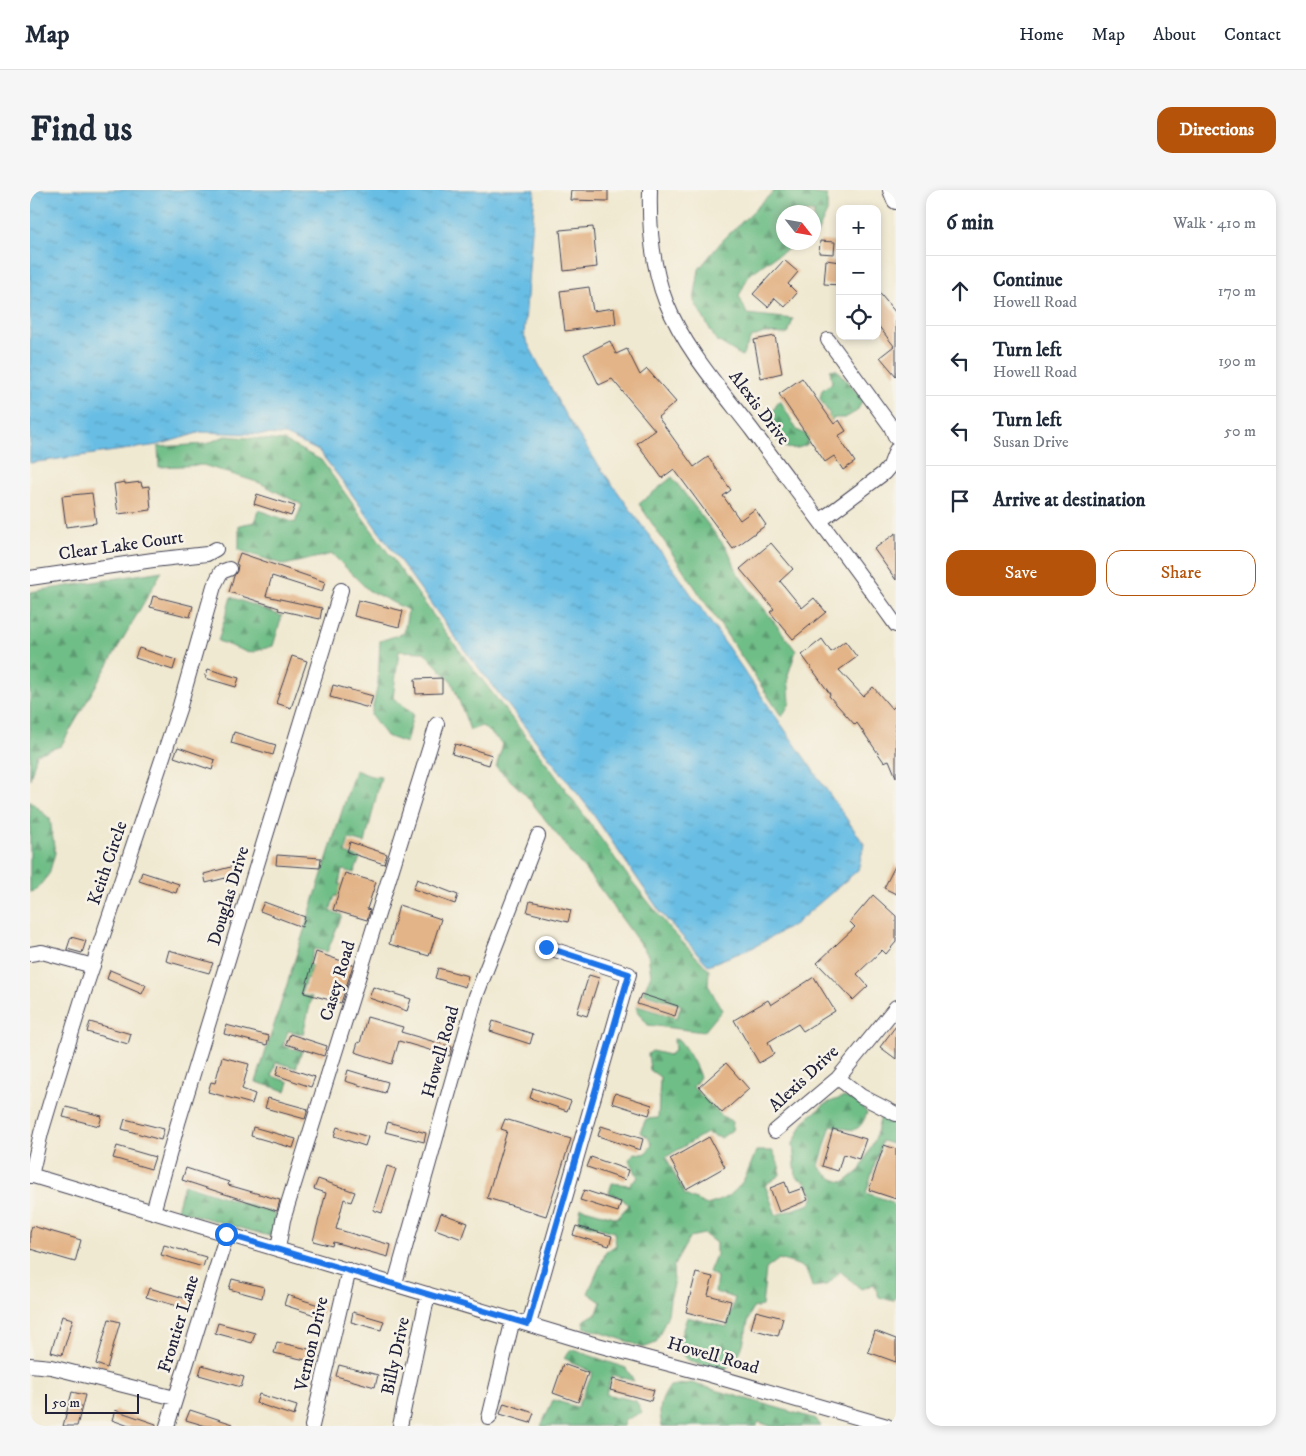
<!DOCTYPE html>
<meta charset="utf-8">
<style>
body{margin:0;font-family:"IM FELL DW Pica",serif;background:#f6f6f7;color:#1f2937}
.controls{position:absolute;right:15px;top:15px;display:grid;overflow:hidden;border-radius:10px;box-shadow:0 2px 8px #0003}
.controls button{width:45px;height:45px;display:grid;place-items:center;padding:0;border:0;border-bottom:1px solid #e0e1e3;background:#fff;color:#1f2937;font:25px sans-serif}
.compass{position:absolute;left:746px;top:15px;width:45px;height:45px;border-radius:50%;background:#fff;box-shadow:0 2px 8px #0003;rotate:121deg}
.scale{position:absolute;left:15px;bottom:12px;width:94px;box-sizing:border-box;padding-left:5px;border:2px solid #22223b;border-top:0;font-size:14px;line-height:18px;white-space:nowrap;color:#22223b;-webkit-text-stroke:4px #f7f3e8;paint-order:stroke}
.stop{position:absolute;width:15px;height:15px;margin:-11px;border:4px solid #1a73e8;border-radius:50%;background:#fff}
.stop.end{background:#1a73e8;border-color:#fff;box-shadow:0 1px 5px #0008}
.list{margin:0;padding:0;list-style:none}
h2{display:flex;justify-content:space-between;align-items:center;height:65px;margin:0;padding:0 20px;font-size:21px}
h2 small{font-size:16px;font-weight:400;color:#747a83}
.list li{display:grid;grid-template-columns:32px 1fr auto;gap:15px;align-items:center;box-sizing:border-box;height:70px;padding:0 20px;border-top:1px solid #e0e1e3}
.list b{display:block;font-size:19px;white-space:nowrap}
.list p{margin:0;font-size:16px;white-space:nowrap;color:#747a83}
.list em{font-size:16px;font-style:normal;color:#747a83}
.actions{display:flex;gap:10px;padding:15px 20px}
.actions a{flex:1;padding:11px 0;border:1px solid #b45309;border-radius:15px;text-align:center;font-size:18px;color:#b45309}
.actions .main{background:#b45309;color:#fff}
.icon{flex:none;width:28px;height:28px;fill:none;stroke:currentColor;stroke-width:2;stroke-linecap:round;stroke-linejoin:round}
.map{position:relative;flex:none;width:866px;height:1236px;overflow:hidden;border-radius:15px}
header{display:flex;align-items:center;gap:30px;box-sizing:border-box;height:70px;padding:0 25px;background:#fff;border-bottom:1px solid #e0e1e3}
header strong{font-size:24px}
nav{display:flex;gap:28px;margin-inline-start:auto;font-size:18px}
.intro{display:flex;align-items:center;justify-content:space-between;box-sizing:border-box;height:120px;padding:0 30px}
h1{margin:0;font-size:35px}
.button{padding:12px 22px;border-radius:15px;background:#b45309;color:#fff;font-size:18px;font-weight:700}
main{display:flex;gap:30px;padding:0 30px}
aside{flex:1;background:#fff;border-radius:15px;box-shadow:0 2px 8px #0003}
.map>svg:first-child{display:block}
.forest{fill:url(#forest-firs);stroke:#487061}
.water{fill:url(#water-ripples);stroke:#447090}
.building{fill:#e3b487}
.lines{fill:none;stroke-linecap:round;stroke-linejoin:round}
.minor-casing{stroke:#414052;stroke-width:16}
.tertiary-casing{stroke:#414052;stroke-width:20}
.minor{stroke:#fff;stroke-width:14}
.tertiary{stroke:#fff;stroke-width:18}
.route{stroke:#1a73e8;stroke-width:6}
.labels{text-anchor:middle;dominant-baseline:central;stroke-width:5;stroke-linejoin:round;paint-order:stroke}
.street-label{font-size:18px;fill:#22223b;stroke:#f7f3e8}
</style>
<header>
<strong>Map</strong>
<nav><a>Home</a><a>Map</a><a>About</a><a>Contact</a></nav>
</header>
<div class="intro"><h1>Find us</h1><a class="button">Directions</a></div>
<main>
<div class="map">
<svg width="866" height="1236" viewBox="0 0 866 1236">
<defs>
<pattern id="forest-firs" width="22" height="20" patternUnits="userSpaceOnUse" patternTransform="scale(1.25)"><rect width="22" height="20" fill="#6fbe87"/><path d="M5 1l3.5 6h-7zM16 11l3.5 6h-7z" fill="#5b9a70"/></pattern>
<pattern id="water-ripples" width="26" height="14" patternUnits="userSpaceOnUse" patternTransform="scale(1.25)"><rect width="26" height="14" fill="#67bde4"/><path d="M2 4q2-2 4 0t4 0M15 11q2-2 4 0t4 0" fill="none" stroke="#5499ba"/></pattern>
</defs>
<rect width="100%" height="100%" fill="#f7f3e8"/>
<filter id="ink" filterUnits="userSpaceOnUse"><feTurbulence type="fractalNoise" baseFrequency=".02" numOctaves="2"/><feDisplacementMap in="SourceGraphic" scale="10" xChannelSelector="R" yChannelSelector="G"/><feConvolveMatrix kernelMatrix="1 2 1 2 8 2 1 2 1" color-interpolation-filters="sRGB"/></filter>
<filter id="wash" filterUnits="userSpaceOnUse"><feTurbulence type="fractalNoise" baseFrequency=".0096" numOctaves="4" result="noise"/><feDisplacementMap in="SourceGraphic" scale="20" xChannelSelector="R" yChannelSelector="G"/><feGaussianBlur stdDeviation="1.12" result="paint"/><feColorMatrix in="noise" values="0 0 0 0 0 0 0 0 0 0 0 0 0 0 0 0 0 1.4 0 .05"/><feComposite in="paint" operator="in"/></filter>
<g filter="url(#wash)">
<rect width="100%" height="100%" fill="#f0e9d1"/>
<path class="forest" d="M745 0 797 5V22L784 50V22H754V52L782 53 762 57 741 69 719 85 709 106 717 124 763 129 758 144 734 143 721 148 712 166 686 150 664 111 669 79 692 51Z
M806 179 833 210 827 221 815 228H805L777 249 778 254C757 265 748 255 737 237L740 225 750 210 767 240 775 244 800 225 790 209 792 200 802 193 800 180Z
M195 246 254 251 291 270 419 447 517 574 597 685 640 739 679 780 678 795 692 820 674 842 618 835 607 821V816L647 828 651 815 613 803 621 785 618 765 574 704 495 604 466 577 473 554 452 536 440 540 422 492 394 462 369 461 363 508 383 524 376 553 356 546 341 525 348 494 350 451 374 443 378 420 338 400 302 364 254 375 209 360V335L225 332 228 320 265 333 272 315 230 293 173 275 129 277 128 257 176 254Z
M642 287 699 362 708 384 766 461 758 485 760 513 752 527 609 314Z
M132 381 31 556 7 564 0 589V402Z
M201 407 252 426 243 456 219 463 188 451Z
M325 580 341 586 351 587 335 653 319 649 315 663 330 668 324 683 312 680 309 694 319 697 315 709 305 706 300 721 312 725 297 762 284 759 279 775 291 779 288 790 276 788 271 805 282 807 273 844 258 841 253 856 272 861 266 878 246 872 242 886 259 892 256 901 226 892Z
M0 611 20 629 25 663 19 684 6 700 0 702Z
M644 849 649 850C658 861 665 873 670 887L663 897 692 926 703 932 702 940 691 948 676 943 636 967 655 1005 677 1015C710 1005 714 992 726 961H743L749 976 750 985 735 995 746 1025 780 1014 784 1007 776 992 766 987 763 954 774 931 795 914 813 907 827 911 837 923C828 946 822 940 801 935L789 976C796 985 803 991 815 992L830 980 845 949 851 926 866 933V955L852 951 836 1003 857 1010 866 1016V1106L863 1111 849 1107 844 1094 831 1099 810 1081 797 1095 782 1097C777 1074 770 1076 749 1069L736 1079 732 1116 723 1118C712 1141 719 1162 695 1179 676 1177 657 1175 647 1158L657 1127 697 1137 705 1108 685 1102 687 1087 679 1082 686 1065V1053L674 1044 660 1047 643 1077 644 1095 640 1109 638 1124 626 1153 613 1158C594 1149 574 1144 554 1137L553 1131 567 1123 571 1112 558 1103 576 1062 586 1055 584 1042 548 1032 551 1018 587 1028 599 1015 591 1008 579 1003 582 993 599 995 608 988 603 976 599 970 604 963 615 964 622 955 618 947 610 942 616 929 628 928 630 887 620 880 618 864 622 861 639 865 645 860Z
M154 994 246 1024V1048L147 1020Z
M541 1159 596 1178 604 1191 582 1185 576 1204 606 1211 612 1222 594 1231 593 1236H511L523 1210 547 1217 563 1183 534 1168Z
M661 1193 786 1229 791 1236H741L728 1232 727 1236H632C628 1218 630 1211 640 1196Z"/>
<path class="water" d="M0 0H505L494 146 534 223 569 276 654 394 834 654 828 680 765 734 722 758 678 775 631 723 558 617 433 458 313 292 289 261 255 245 171 242 128 255 0 273Z"/>
<g id="blocks">
<path class="building" d="M541 0H578V11L540 10Z
M563 37 567 77 534 81 530 40Z
M790 51 805 52 804 64 789 63Z
M754 70 768 82 758 94 767 103 755 117 745 108 738 117 723 104Z
M796 70 810 72V95L794 94Z
M559 97 563 121 584 118 586 134 535 141 530 101Z
M847 100 866 123V186L850 167 864 156 847 134Z
M745 146 752 183 731 188 724 150Z
M580 151 586 164 597 159 610 185 617 179 646 212 628 227 664 277 678 267 701 300 693 306 710 330 725 319 736 335 703 359 644 279 632 288 607 253 625 240 582 189 569 195 554 164Z
M772 188 804 234 809 230 816 241 808 246 825 272 813 280 804 266 795 272 749 204Z
M95 292V294L111 292 112 297 119 296 121 320 88 324 84 294Z
M62 303 66 333 36 337 32 306Z
M227 304 265 316 261 326 224 314Z
M866 343V390L844 359Z
M741 353 763 379 750 391 772 418 784 408 796 422 763 449 740 422 744 419 710 379Z
M210 363 295 392 292 402 242 386 236 406 292 418 290 429 248 420 249 418 199 402 204 386 207 381 208 375 206 374Z
M123 406 163 416 160 427 120 417Z
M328 410 373 421 369 437 324 426Z
M792 449 801 462 815 451 827 467 809 480 833 506 843 497 862 519 866 515V587L859 570 854 572 827 533 825 535 799 506 800 504 772 465Z
M109 458 146 470 143 480 105 468Z
M262 466 277 471 261 518 246 513Z
M178 479 209 488 206 497 175 488Z
M412 488V503L386 504 385 489Z
M303 495 343 506 339 518 300 507Z
M204 542 246 555 243 565 201 553Z
M425 554 462 565 459 575 422 564Z
M148 557 185 570 182 580 144 567Z
M320 652 357 664 354 674 317 662Z
M247 665 291 668 290 678 246 675Z
M866 674V704L854 698Z
M208 675 211 684 176 693 174 684Z
M112 682 149 694 146 703 109 691Z
M315 683 346 692 337 719 340 720 337 730 303 720Z
M387 689 428 705 425 714 383 699Z
M843 705 866 726V752L856 764 852 760 827 784 838 796 823 810 787 773 825 737 820 732Z
M500 711 541 720 538 732 497 722Z
M234 712 275 727 272 737 230 721Z
M369 715 411 729 399 766 359 754Z
M41 747 56 751 52 763 37 759Z
M139 760 183 773 179 783 136 771Z
M286 762 323 775 311 813 274 803Z
M408 778 438 786 435 797 405 788Z
M80 780 116 795 112 804 77 789Z
M559 785 569 788 557 826 547 823Z
M784 787 805 821 773 841 768 834 738 852 744 864 729 873 704 830 738 810 741 815Z
M343 797 381 809 377 821 339 808Z
M611 804 648 816 645 826 607 814Z
M337 827 373 837 371 842 422 857 420 866 369 851 362 874 325 862 328 852 330 853Z
M463 831 503 844 500 854 460 841Z
M60 832 101 844 98 854 57 842Z
M196 835 239 846 237 855 194 844Z
M866 836V869L850 857Z
M260 844 297 856 294 866 256 854Z
M192 867 219 874 212 899 225 904 222 914 178 902 181 892 185 893Z
M696 873 719 899 692 923 669 897Z
M249 875 285 887 281 897 246 885Z
M318 880 358 892 355 903 315 891Z
M503 898 541 911 537 921 500 908Z
M585 903 622 915 619 925 582 913Z
M238 908 278 919 275 929 235 918Z
M36 917 72 926 69 936 33 927Z
M95 929 134 939 131 950 92 939Z
M475 929 541 949 516 1026 457 1008 477 941 471 939Z
M358 932 396 943 394 952 355 942Z
M571 936 613 949 610 960 568 946Z
M223 937 266 949 263 958 221 946Z
M307 937 338 947 335 956 304 946Z
M803 939 836 949 829 969 813 964 808 981 792 976Z
M679 947 695 977 656 999 640 969Z
M854 955 866 959V1009L839 1000Z
M87 956 125 967 121 979 83 968Z
M561 967 598 980 595 990 557 977Z
M357 976 366 979 352 1023 343 1020Z
M156 978 199 992 198 995 250 1010 247 1021 152 990Z
M288 989 325 1002 321 1012 314 1009 306 1039 361 1055 358 1067 303 1052 302 1056 283 1051 296 1003 284 999Z
M755 992 759 1003 773 998 778 1010 749 1022 740 998Z
M554 1000 591 1012 588 1022 550 1010Z
M411 1023 438 1033 432 1049 405 1039Z
M2 1036 51 1050 45 1072 0 1059V1043Z
M546 1036 582 1046 579 1056 543 1045Z
M134 1055 176 1067 173 1077 131 1065Z
M666 1083 683 1087 678 1105 701 1111 696 1132 656 1122Z
M202 1089 234 1097 232 1108 199 1099Z
M119 1098 161 1110 158 1119 116 1107Z
M257 1105 295 1117 291 1127 254 1115Z
M726 1121 753 1128 748 1146 721 1139Z
M323 1122 354 1131 351 1140 321 1132Z
M32 1126 43 1129 32 1165 21 1162Z
M79 1129 90 1132 77 1178 66 1174Z
M188 1133 225 1143 222 1153 185 1143Z
M845 1141 866 1149V1172L838 1162Z
M247 1152 283 1160 280 1171 244 1163Z
M533 1174 558 1183 548 1212 523 1203Z
M172 1175 214 1187 211 1197 169 1185Z
M309 1175 348 1185 345 1197 306 1186Z
M583 1189 624 1200 621 1211 580 1200Z
M42 1202 55 1205 47 1236H33Z
M229 1204 267 1216 264 1226 226 1213Z
M474 1213 504 1223 500 1233 470 1224Z
M85 1220 126 1234V1236H99L82 1230Z
M160 1220 203 1234V1236H176L156 1230Z"/>
</g>
</g>
<g filter="url(#ink)">
<use href="#blocks" fill-opacity="0" stroke="#414052" stroke-width="1"/>
<g class="lines">
<defs>
<path id="minor" d="M620 0C619 37 622 77 636 112 654 158 692 201 722 240 770 305 819 369 866 435
M798 150 860 235 866 248
M790 331 854 283 860 276 866 260
M0 388 123 370 177 364 186 359
M0 764 12 762 63 776
M808 888 831 906 866 924
M745 941 808 888 866 817
M0 985 560 1153 677 1184 857 1236
M1 986 11 943 23 903 57 793 149 519 184 396 191 382 199 379
M123 1022 148 933 311 400
M248 1059 253 1030 407 534
M365 1093 446 806 508 646
M499 1134 599 784 516 757
M0 1175 21 1177 145 1208
M459 1228 483 1129
M137 1236 197 1044
M282 1236 319 1080
M370 1236 398 1104"/>
<path id="tertiary" d="M862 0 866 10"/>
</defs>
<use href="#minor" class="minor-casing"/>
<use href="#tertiary" class="tertiary-casing"/>
<use href="#minor" class="minor"/>
<use href="#tertiary" class="tertiary"/>
</g>
</g>
<g class="lines" filter="url(#ink)">
<path class="route" d="M196 1044 498 1134 599 784 516 757"/>
</g>
<g class="labels">
<g class="street-label">
<text transform="translate(729 218) rotate(53)">Alexis Drive</text>
<text transform="translate(91 356) rotate(-8)">Clear Lake Court</text>
<text transform="translate(78 673) rotate(-71)">Keith Circle</text>
<text transform="translate(199 706) rotate(-73)">Douglas Drive</text>
<text transform="translate(308 791) rotate(-73)">Casey Road</text>
<text transform="translate(411 862) rotate(-74)">Howell Road</text>
<text transform="translate(774 889) rotate(-43)">Alexis Drive</text>
<text transform="translate(149 1134) rotate(-73)">Frontier Lane</text>
<text transform="translate(282 1154) rotate(-77)">Vernon Drive</text>
<text transform="translate(366 1166) rotate(-78)">Billy Drive</text>
<text transform="translate(683 1166) rotate(16)">Howell Road</text>
</g>
</g>
</svg>
<div class="controls">
<button>+</button>
<button>−</button>
<button><svg class="icon" aria-label="locate" viewBox="0 0 24 24"><circle cx="12" cy="12" r="6"/><path d="M12 2v4M12 18v4M2 12h4M18 12h4"/></svg></button>
</div>
<svg class="compass" viewBox="-18 -18 36 36"><path d="M0-13l5 13h-10z" fill="#e53935"/><path d="M0 13l5-13h-10z" fill="#747a83"/></svg>
<div class="scale">50 m</div>
<div class="stop" style="left:196px;top:1044px"></div>
<div class="stop end" style="left:516px;top:757px"></div>
</div>
<aside>
<h2>6 min<small>Walk · 410 m</small></h2>
<ul class="list">
<li><svg class="icon" aria-label="ahead" viewBox="0 0 24 24"><path d="M12 20V5M6 11l6-6 6 6"/></svg><div><b>Continue</b><p>Howell Road</p></div><em>170 m</em></li>
<li><svg class="icon" aria-label="left" viewBox="0 0 24 24"><path d="M17 20v-9H6M10 6l-5 5 5 5"/></svg><div><b>Turn left</b><p>Howell Road</p></div><em>190 m</em></li>
<li><svg class="icon" aria-label="left" viewBox="0 0 24 24"><path d="M17 20v-9H6M10 6l-5 5 5 5"/></svg><div><b>Turn left</b><p>Susan Drive</p></div><em>50 m</em></li>
<li><svg class="icon" aria-label="arrive" viewBox="0 0 24 24"><path d="M6 21V4h12l-3 4 3 4H6"/></svg><div><b>Arrive at destination</b></div></li>
</ul>
<div class="actions"><a class="main">Save</a><a>Share</a></div>
</aside>
</main>
